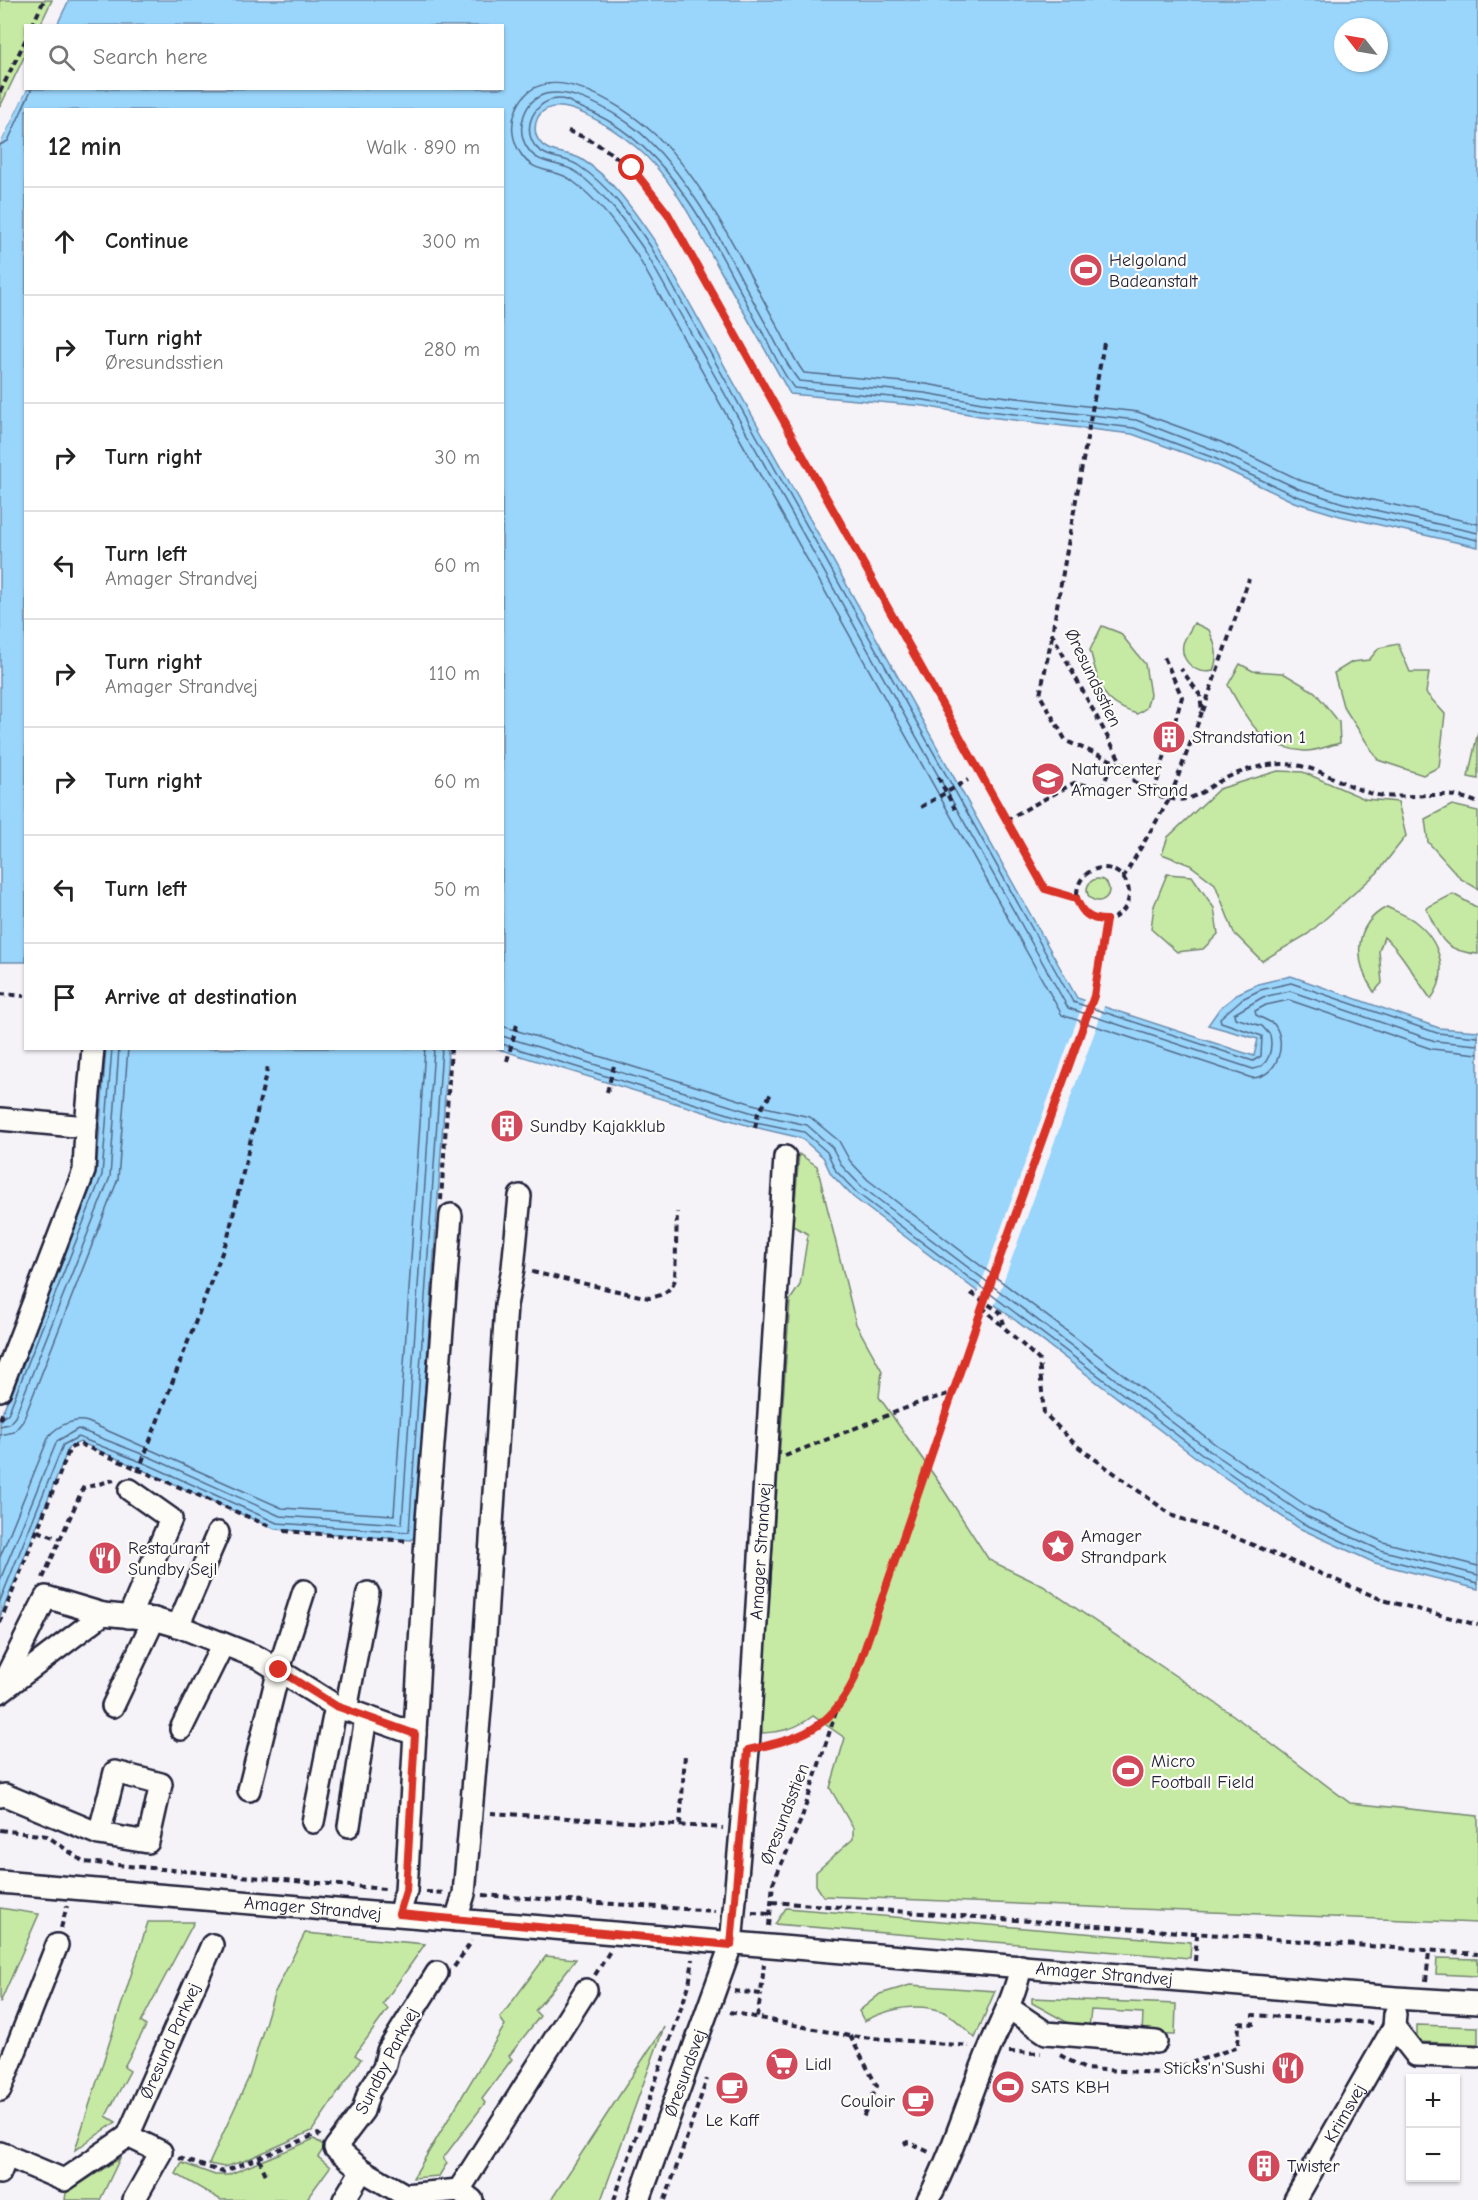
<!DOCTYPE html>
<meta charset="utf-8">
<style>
body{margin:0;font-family:"Comic Neue",sans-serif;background:#f2f2f2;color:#222}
.controls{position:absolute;right:18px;bottom:18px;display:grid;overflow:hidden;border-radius:0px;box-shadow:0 2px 4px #0004}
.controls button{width:54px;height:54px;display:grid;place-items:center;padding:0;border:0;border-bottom:2px solid #e0e0e0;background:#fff;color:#222;font:30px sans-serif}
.compass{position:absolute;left:1334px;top:18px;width:54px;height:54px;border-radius:50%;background:#fff;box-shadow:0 2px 4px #0004;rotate:301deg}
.stop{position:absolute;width:18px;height:18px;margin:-14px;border:4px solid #d93025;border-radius:50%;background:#fff}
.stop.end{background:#d93025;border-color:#fff;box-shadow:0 2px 6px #0008}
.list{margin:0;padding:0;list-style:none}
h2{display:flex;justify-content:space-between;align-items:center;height:78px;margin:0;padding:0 24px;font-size:26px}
h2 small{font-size:20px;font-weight:400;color:#767676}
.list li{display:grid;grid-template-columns:39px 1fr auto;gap:18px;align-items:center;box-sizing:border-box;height:108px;padding:0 24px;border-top:2px solid #e0e0e0}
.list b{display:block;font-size:22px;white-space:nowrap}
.list p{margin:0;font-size:20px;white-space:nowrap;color:#767676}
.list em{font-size:20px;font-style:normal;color:#767676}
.icon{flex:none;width:33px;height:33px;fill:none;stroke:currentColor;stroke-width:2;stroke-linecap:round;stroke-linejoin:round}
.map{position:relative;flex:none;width:1478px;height:2200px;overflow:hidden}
.search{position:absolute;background:#fff;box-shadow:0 2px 4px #0004;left:24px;top:24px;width:480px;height:66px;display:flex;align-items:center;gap:15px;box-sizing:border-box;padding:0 21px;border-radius:0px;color:#767676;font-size:22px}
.panel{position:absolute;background:#fff;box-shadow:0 2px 4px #0004;left:24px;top:108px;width:480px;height:942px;border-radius:0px}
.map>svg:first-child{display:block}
.green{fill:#c6eaa4;stroke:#748670;stroke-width:1.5}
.water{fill:#9ad5fb;stroke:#6a8dae;stroke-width:1.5;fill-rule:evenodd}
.pier{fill:#f5f2f8}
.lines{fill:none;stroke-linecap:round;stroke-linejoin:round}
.shore{stroke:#526a88;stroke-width:1.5}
.minor-casing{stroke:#22223b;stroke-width:26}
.path{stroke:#22223b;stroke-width:4;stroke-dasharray:6 4.5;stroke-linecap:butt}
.minor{stroke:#fdfcf7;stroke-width:21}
.route{stroke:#d93025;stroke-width:8}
.labels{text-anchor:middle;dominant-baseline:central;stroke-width:4.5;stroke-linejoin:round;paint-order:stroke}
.poi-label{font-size:18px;fill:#22223b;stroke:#fdfcf7;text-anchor:start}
.street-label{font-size:18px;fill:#22223b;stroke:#fdfcf7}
</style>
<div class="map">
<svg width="1478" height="2200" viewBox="0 0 1478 2200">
<rect width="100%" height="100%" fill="#f5f2f8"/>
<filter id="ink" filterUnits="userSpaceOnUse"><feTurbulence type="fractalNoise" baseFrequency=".0167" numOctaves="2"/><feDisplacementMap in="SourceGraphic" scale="12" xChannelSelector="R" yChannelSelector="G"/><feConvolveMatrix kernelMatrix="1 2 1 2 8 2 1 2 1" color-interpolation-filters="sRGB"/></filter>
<g filter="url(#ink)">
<path class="green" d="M0 0H52L40 25 26 26 25 55 0 107Z
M1194 623 1209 630C1216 646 1219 655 1213 671 1197 675 1180 662 1183 644 1185 637 1191 629 1194 623Z
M1102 626 1120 633 1145 664 1150 695 1146 708 1137 714C1099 702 1100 685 1090 650Z
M1398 644 1410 672H1429L1426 693 1445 714 1439 767 1423 775 1378 760 1343 706 1334 673 1352 662 1369 660 1379 648Z
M1240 664 1253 671 1283 673 1315 692 1339 722 1340 743C1330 745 1315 752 1304 751 1259 747 1248 720 1228 685Z
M1478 732V779L1468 777Z
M1278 771 1303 772 1365 799 1398 802 1406 836 1377 873 1308 934 1262 961 1234 933 1215 884 1190 865 1162 854 1168 837 1219 789Z
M1452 805 1478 811V889L1461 879 1428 842 1425 819Z
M1167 874 1192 876 1214 908 1218 934 1203 949 1177 952 1151 929 1154 906Z
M1087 890a11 11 0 1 1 22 0a11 11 0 1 1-22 0Z
M1453 894 1478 908V954C1442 951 1441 938 1426 908Z
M1387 907C1395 911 1405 915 1413 920 1439 939 1451 972 1431 999 1417 981 1401 950 1384 937L1379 951 1382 983 1374 992C1354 963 1352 925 1387 907Z
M799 1154 817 1166 856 1324 882 1371 879 1397 938 1481 989 1560 1043 1586 1233 1715 1350 1803 1478 1816V1923L823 1896 816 1885V1872L853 1839V1828L830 1788 845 1738 813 1716C797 1728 783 1732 762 1733L761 1720 790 1300 800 1285 808 1234 793 1226Z
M0 1908 39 1914 0 2003Z
M786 1908 1191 1942 1190 1958 775 1924Z
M148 1922H194L141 2022 146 2026 124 2067 130 2071 106 2116 116 2122 75 2150Z
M305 1933 425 1944 383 2004 388 2009 355 2055 361 2059 312 2131 244 2161 224 2167 209 2164 249 2077 274 1994Z
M546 1956 576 1959 535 2011 540 2016 509 2056 512 2059 482 2099 485 2103 443 2158 447 2163 439 2176 413 2178 505 2025 500 2018Z
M1437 1958 1478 1959V1976L1436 1974Z
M910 1985 995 1991 975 2038C966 2030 953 2015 942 2011 915 2002 888 2009 864 2021L859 2011 880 1994Z
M1032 1998 1176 2004 1175 2035 1142 2034 1143 2013 1091 2010 1089 2027 1079 2029 1032 2003Z
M1417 2025 1478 2027V2044L1417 2042Z
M664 2027 601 2200H551Z
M314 2139 325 2146 318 2157 330 2167 306 2200H221L176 2174 182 2163 215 2175H228Z
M120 2158 100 2200H65L66 2193Z"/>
<path class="water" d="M69 0H1478V547L1340 516 1294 502 1212 463 1132 434 980 416 924 406 790 394C765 350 741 306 716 263 694 223 672 177 636 147 618 132 556 87 538 117 534 125 534 135 540 142 549 155 568 151 581 159 613 178 636 214 656 243L1077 998 1254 1056 1258 1039 1208 1025 1220 1008 1239 993 1258 984 1291 976 1439 1028 1478 1031V1589L1375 1563 1299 1528 1202 1462 853 1197 831 1174 823 1157 801 1138 750 1126 498 1049 502 1048V110H26V962H0V144L27 89 502 88V26L57 25ZM1343 27H1379V63H1343Z
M444 1048 448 1050 415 1536 411 1540 275 1529 80 1442 69 1447 0 1617V1419L96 1174 106 1049Z"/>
<path class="pier" d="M26 86 27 89 0 144V137Z
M1085 998 1105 1004 994 1307 977 1295Z"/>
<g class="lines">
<path class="shore" d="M0 145 8 141 32 88
M1478 524 1346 494 1302 481 1221 442 1138 412 983 394 926 384 804 373C793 359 786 341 777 325 744 266 702 174 651 131 622 105 540 51 516 110 510 125 512 141 521 154 533 174 555 168 571 180 599 200 618 228 637 255L1062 1015 1252 1078C1278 1077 1288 1043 1274 1024L1256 1015 1255 1011 1266 1005 1289 1000 1432 1049 1478 1054
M1478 533 1343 503 1299 489 1217 451 1136 420 982 403 925 393 799 381C786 365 777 344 767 326 731 262 700 190 647 139 624 116 543 63 524 115 520 127 521 139 528 149 540 167 561 161 576 172 605 193 625 222 645 251L1068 1008 1253 1069C1269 1067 1273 1049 1270 1035L1262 1026 1235 1018 1234 1014 1263 997 1290 991 1435 1041 1478 1045
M1478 540 1341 510 1296 496 1214 458 1134 428 981 410 924 400 794 388C782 373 774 354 765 337 718 254 677 145 582 108 576 106 572 102 566 100 540 93 519 124 535 146 546 160 565 156 579 166 609 186 631 217 651 247L1073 1002 1253 1061 1261 1056 1262 1036 1221 1022 1220 1018 1242 999 1260 990 1291 983 1437 1033 1478 1037
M502 1026 756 1105 810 1117 839 1141 850 1161 868 1180 1215 1444 1310 1508 1383 1542 1478 1566
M502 1036 753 1113 807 1125 832 1147 842 1166 862 1187 1210 1451 1306 1516 1380 1550 1478 1575
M502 1044 751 1121 804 1132 827 1152 836 1171 857 1193 1206 1457 1302 1523 1377 1557 1478 1583
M0 1419 8 1414 102 1175 112 1048
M0 1426 9 1424 15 1417 110 1177 119 1048
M0 1435 14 1432 23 1421 118 1179 128 1048
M0 1557 49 1436C58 1425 74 1418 88 1422L282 1508 394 1515 425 1048
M0 1580 57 1441 78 1429 152 1458 280 1516 402 1524 434 1048
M0 1601 63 1445 78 1437 149 1465 277 1523 409 1532 442 1048"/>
<defs>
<g id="minor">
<path d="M0 1119 86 1127 84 1171 0 1390"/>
<path d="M86 1127 93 1048"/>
<path d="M129 1617 171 1519 130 1490"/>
<path d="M178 1626 218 1533"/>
<path d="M0 1689 46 1597 103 1614"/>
<path d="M0 1692 103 1614 154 1619 178 1626 259 1658 336 1706 415 1734"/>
<path d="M113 1706 154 1619"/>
<path d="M346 1710 368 1593"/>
<path d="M181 1729 223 1644"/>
<path d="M249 1790 279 1669 304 1591"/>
<path d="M0 1796 5 1795 99 1834 148 1842 161 1784 115 1772 99 1834"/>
<path d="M313 1822 336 1706"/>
<path d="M349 1826 366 1717"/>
<path id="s1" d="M0 1882 1396 1998 1478 2003"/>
<path d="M399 1914 406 1891 427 1520 451 1215"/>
<path d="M456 1920 464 1894 481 1697 506 1305 513 1268 520 1196"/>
<path d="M437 1973 388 2051 384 2068 369 2091 363 2111 335 2148 362 2170 405 2195 459 2190 472 2200"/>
<path d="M1009 2008 1046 2033 1156 2042"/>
<path d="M1395 2014 1394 2027 1416 2055 1478 2057"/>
<path d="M0 2090 57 1945"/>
<path id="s2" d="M128 2136 212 1945"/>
<path d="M0 2153 64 2180 128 2136 161 2152 134 2200"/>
<path d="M0 2173 7 2155"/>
<path d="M459 2190 586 1990"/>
<path d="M344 2200 362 2170"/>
<path id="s3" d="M639 2200 731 1945 748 1750 785 1157"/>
<path d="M928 2200C955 2149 968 2099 990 2047 1002 2019 1015 1996 1021 1966"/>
<path id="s4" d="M1295 2200 1394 2027"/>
</g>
</defs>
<use href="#minor" class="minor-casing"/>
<path class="path" d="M32 26 44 0
M0 92 26 39
M568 131C611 145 643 178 668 214L1045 889 1076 898
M1104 343 1052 634 1128 775C1139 788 1167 803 1185 799 1198 797 1210 786 1222 780 1239 771 1264 764 1283 764 1320 764 1348 791 1383 796 1416 799 1447 788 1478 803
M1052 636 1040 695 1066 741 1120 764
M1203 711 1249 579
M938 777 955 809
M1154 792 1182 697 1164 657
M921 807 968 780
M1006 820 1074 783 1102 788 1113 761
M1077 894a26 26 0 1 1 52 0a26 26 0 1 1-52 0Z
M1123 878 1170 798 1202 712 1200 695 1181 669
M0 994 25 996
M507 1061 518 1021
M607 1092 615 1062
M755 1128 758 1113 773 1091
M441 1200 451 1048
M532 1272 649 1298C661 1296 670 1292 675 1280L677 1212
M971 1293 1000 1312 1004 1324
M982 1307 1039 1360 1044 1413 1077 1446 1173 1516 1227 1534 1383 1600 1478 1625
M0 1419 4 1409
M785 1456 921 1402 955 1392
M138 1472 228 1237 268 1065
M38 1531 60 1539
M284 1531 407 1541
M43 1578 83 1488 114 1480
M0 1623 70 1448 80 1444 269 1526
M767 1746 803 1734 835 1713
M491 1813 723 1828
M680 1825 685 1755
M0 1830 47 1836 84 1862 385 1889
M426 1892 445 1893
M483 1895 715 1911
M772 1902 1478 1954
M752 1913 770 1914
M769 1926 773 1883 801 1820 836 1712 854 1680 982 1307 1094 996 1106 920
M61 1928 67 1906
M1195 1961 1197 1935
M454 1967 472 1941
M595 1975 610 1951
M1426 1981 1429 1952
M734 1991 761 1994 764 1964
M730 2012 849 2036 969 2046
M757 2017 761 1994
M850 2036 877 2086 862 2120
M1009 2052 1041 2053
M1060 2055 1085 2069 1161 2073 1238 2047 1239 2023 1253 2024V2015L1374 2023
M904 2144 908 2142 929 2152
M179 2158 223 2172 318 2134 320 2136
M259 2159 267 2177
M614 2200 689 1985 693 1959
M665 2200 707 2079"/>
<use href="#minor" class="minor"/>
</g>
</g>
<g class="lines" filter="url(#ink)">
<path class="route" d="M279 1670 336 1706 415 1734 406 1891 399 1914 731 1945 748 1750C800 1738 829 1731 854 1680L984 1302 1094 996 1106 920C1089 920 1082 913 1076 898L1045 889 668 214 632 168"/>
</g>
<defs>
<symbol id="stadium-disc" viewBox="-11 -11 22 22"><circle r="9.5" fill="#d1495b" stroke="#fdfcf7"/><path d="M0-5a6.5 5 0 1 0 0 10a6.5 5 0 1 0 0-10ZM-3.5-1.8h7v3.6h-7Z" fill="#fff"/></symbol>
<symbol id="building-disc" viewBox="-11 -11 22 22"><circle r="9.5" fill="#d1495b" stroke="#fdfcf7"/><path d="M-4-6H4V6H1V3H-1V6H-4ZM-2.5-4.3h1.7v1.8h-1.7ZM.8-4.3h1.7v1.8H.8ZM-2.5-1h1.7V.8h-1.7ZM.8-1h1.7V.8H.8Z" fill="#fff"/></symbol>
<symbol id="school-disc" viewBox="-11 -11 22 22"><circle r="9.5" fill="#d1495b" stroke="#fdfcf7"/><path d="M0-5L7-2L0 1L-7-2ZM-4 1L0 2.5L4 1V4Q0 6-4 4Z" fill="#fff"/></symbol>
<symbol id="sight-disc" viewBox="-11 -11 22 22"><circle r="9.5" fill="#d1495b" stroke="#fdfcf7"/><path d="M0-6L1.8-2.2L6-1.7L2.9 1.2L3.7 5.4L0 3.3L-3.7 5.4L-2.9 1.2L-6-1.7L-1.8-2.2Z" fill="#fff"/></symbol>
<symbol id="restaurant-disc" viewBox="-11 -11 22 22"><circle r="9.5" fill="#d1495b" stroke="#fdfcf7"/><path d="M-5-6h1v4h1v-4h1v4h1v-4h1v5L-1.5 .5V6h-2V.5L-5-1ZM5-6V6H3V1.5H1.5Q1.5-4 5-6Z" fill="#fff"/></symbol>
<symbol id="supermarket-disc" viewBox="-11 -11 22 22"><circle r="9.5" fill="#d1495b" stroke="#fdfcf7"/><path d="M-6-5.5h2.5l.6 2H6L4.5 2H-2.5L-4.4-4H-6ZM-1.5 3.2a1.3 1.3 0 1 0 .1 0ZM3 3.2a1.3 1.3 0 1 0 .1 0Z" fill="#fff"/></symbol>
<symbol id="cafe-disc" viewBox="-11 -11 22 22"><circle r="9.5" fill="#d1495b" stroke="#fdfcf7"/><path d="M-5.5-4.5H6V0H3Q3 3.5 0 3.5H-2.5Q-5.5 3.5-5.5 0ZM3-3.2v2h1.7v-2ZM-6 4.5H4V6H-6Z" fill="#fff"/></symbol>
</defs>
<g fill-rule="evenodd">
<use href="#stadium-disc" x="1067" y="251" width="38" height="38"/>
<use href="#building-disc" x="1150" y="718" width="38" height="38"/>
<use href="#school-disc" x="1029" y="760" width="38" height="38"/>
<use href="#building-disc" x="488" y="1107" width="38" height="38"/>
<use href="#sight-disc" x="1039" y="1527" width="38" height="38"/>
<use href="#restaurant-disc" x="86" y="1539" width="38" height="38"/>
<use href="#stadium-disc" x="1109" y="1752" width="38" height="38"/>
<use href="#supermarket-disc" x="763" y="2045" width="38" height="38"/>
<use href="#restaurant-disc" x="1269" y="2049" width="38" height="38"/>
<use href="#stadium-disc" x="989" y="2068" width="38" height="38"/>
<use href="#cafe-disc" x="713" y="2069" width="38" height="38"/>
<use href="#cafe-disc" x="899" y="2082" width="38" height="38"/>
<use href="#building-disc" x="1245" y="2147" width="38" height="38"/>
</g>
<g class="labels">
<g class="poi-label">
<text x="1109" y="260">Helgoland<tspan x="1109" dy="21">Badeanstalt</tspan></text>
<text x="1192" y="737">Strandstation 1</text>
<text x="1071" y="769">Naturcenter<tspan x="1071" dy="21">Amager Strand</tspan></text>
<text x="530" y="1126">Sundby Kajakklub</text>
<text x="1081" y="1536">Amager<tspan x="1081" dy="21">Strandpark</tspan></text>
<text x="128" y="1548">Restaurant<tspan x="128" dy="21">Sundby Sejl</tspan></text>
<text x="1151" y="1761">Micro<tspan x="1151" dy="21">Football Field</tspan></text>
<text x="805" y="2064">Lidl</text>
<text x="1265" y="2068" text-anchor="end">Sticks'n'Sushi</text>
<text x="1031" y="2087">SATS KBH</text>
<text x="895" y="2101" text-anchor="end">Couloir</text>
<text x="732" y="2120" text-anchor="middle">Le Kaff</text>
<text x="1287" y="2166">Twister</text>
</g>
<g class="street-label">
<text transform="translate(1093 678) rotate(64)">Øresundsstien</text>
<text stroke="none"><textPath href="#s3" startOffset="666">Amager Strandvej</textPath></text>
<text transform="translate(785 1814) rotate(-69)">Øresundsstien</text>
<text stroke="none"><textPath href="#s1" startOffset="314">Amager Strandvej</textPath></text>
<text stroke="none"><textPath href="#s1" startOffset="1108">Amager Strandvej</textPath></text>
<text stroke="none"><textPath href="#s2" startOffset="104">Øresund Parkvej</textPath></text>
<text transform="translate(387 2061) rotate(-63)">Sundby Parkvej</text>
<text stroke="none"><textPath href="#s3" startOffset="135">Øresundsvej</textPath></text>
<text stroke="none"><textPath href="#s4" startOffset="100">Krimsvej</textPath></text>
</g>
</g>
</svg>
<div class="controls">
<button>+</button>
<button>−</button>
</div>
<svg class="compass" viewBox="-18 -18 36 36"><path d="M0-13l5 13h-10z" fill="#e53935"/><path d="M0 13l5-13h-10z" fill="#767676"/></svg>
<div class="stop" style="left:632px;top:168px"></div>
<div class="stop end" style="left:279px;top:1670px"></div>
<div class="search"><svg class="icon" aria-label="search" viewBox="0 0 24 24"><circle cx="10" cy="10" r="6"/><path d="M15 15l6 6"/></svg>Search here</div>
<section class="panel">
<h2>12 min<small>Walk · 890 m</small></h2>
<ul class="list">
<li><svg class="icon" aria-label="ahead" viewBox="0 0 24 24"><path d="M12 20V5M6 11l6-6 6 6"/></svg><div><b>Continue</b></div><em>300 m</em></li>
<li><svg class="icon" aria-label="right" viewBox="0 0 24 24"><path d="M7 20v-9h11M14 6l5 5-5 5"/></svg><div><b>Turn right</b><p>Øresundsstien</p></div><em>280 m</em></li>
<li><svg class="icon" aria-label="right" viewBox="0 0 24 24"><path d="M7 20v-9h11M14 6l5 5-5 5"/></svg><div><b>Turn right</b></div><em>30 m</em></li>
<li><svg class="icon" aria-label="left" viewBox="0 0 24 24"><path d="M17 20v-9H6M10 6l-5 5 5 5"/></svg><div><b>Turn left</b><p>Amager Strandvej</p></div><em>60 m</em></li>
<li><svg class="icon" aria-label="right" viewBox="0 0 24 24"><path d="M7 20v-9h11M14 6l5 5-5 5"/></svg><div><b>Turn right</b><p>Amager Strandvej</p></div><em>110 m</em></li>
<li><svg class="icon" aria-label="right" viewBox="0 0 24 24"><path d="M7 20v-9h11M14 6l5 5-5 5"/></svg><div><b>Turn right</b></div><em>60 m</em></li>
<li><svg class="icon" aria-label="left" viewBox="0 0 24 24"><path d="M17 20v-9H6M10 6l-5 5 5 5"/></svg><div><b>Turn left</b></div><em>50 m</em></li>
<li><svg class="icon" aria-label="arrive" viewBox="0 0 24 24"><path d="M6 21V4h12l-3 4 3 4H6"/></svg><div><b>Arrive at destination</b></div></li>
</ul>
</section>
</div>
